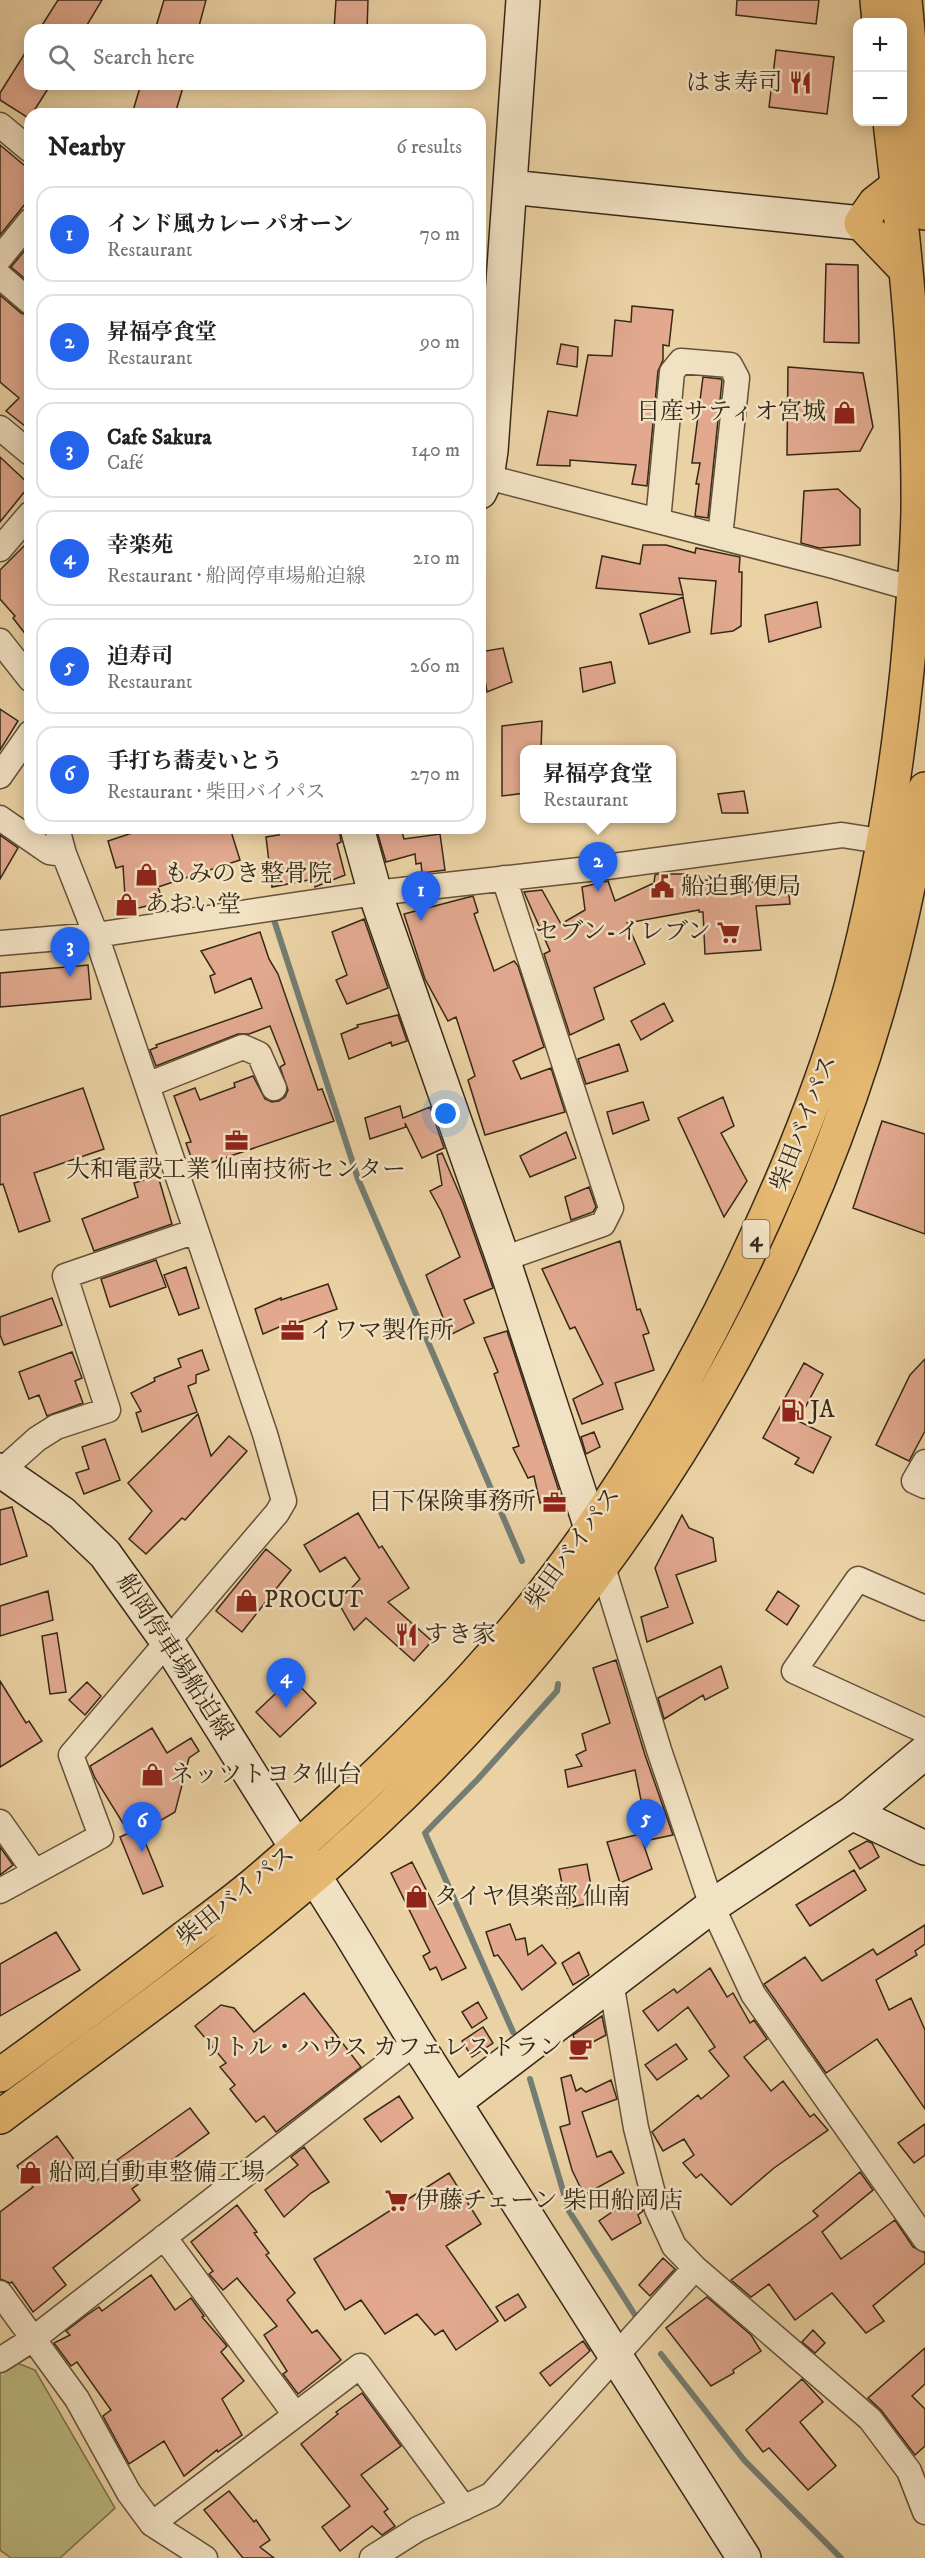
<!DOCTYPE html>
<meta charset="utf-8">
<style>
body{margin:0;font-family:"IM FELL DW Pica","Noto Serif JP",serif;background:#f6f6f6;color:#222}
.controls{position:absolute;right:18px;top:18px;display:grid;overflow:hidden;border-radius:12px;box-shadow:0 3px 15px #0003}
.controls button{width:54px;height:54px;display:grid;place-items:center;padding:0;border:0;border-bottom:2px solid #e0e0e0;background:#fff;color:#222;font:30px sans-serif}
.you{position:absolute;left:446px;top:1114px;width:21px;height:21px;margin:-15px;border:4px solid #fff;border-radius:50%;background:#1a73e8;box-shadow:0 0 0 9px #1a73e833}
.badge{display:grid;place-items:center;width:39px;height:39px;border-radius:50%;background:#2563eb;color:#fff;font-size:20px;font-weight:700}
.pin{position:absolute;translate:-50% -50px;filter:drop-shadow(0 2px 3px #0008)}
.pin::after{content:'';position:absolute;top:32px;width:21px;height:18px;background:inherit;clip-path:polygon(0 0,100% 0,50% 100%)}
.popup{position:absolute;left:520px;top:745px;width:156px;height:78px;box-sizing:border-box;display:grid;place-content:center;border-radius:12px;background:#fff;filter:drop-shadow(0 2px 4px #0005);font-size:20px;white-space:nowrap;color:#767676}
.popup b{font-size:22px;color:#222}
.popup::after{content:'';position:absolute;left:50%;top:100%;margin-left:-12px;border:12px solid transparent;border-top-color:#fff}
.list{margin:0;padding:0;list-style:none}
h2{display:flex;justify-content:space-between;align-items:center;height:78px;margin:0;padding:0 24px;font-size:26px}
h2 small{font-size:20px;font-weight:400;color:#767676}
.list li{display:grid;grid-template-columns:39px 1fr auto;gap:18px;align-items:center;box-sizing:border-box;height:96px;margin:0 12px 12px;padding:0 12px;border:2px solid #e0e0e0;border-radius:18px}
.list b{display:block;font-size:22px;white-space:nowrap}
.list p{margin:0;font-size:20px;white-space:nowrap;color:#767676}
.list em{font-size:20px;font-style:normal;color:#767676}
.icon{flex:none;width:33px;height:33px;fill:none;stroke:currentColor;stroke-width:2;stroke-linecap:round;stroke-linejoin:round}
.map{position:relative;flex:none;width:925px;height:2558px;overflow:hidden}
.search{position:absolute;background:#fff;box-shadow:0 3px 15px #0003;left:24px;top:24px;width:462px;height:66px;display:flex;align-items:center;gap:15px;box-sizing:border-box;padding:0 21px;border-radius:18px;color:#767676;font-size:22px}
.panel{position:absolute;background:#fff;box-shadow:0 3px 15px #0003;left:24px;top:108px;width:462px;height:726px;border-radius:18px}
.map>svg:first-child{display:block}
.green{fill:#bcba82;stroke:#79714c;stroke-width:1.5}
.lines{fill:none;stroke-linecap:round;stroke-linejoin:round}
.stream{stroke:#737d73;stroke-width:6}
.building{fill:#e2a98f;stroke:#362817;stroke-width:1.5}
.street-casing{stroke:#63523a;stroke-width:27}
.secondary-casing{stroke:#362817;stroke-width:36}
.highway-casing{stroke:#362817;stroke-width:36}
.street{stroke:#f2e2c4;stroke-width:24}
.secondary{stroke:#f2e2c4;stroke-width:33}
.highway{stroke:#e6b972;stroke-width:33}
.labels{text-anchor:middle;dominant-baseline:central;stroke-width:5;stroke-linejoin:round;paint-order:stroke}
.shield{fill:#f2e2c4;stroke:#6e604b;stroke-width:1.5}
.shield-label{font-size:22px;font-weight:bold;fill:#362817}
.poi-label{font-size:24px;fill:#362817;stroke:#f2e2c4;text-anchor:start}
.street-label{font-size:24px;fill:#362817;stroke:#f2e2c4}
</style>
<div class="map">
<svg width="925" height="2558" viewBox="0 0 925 2558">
<rect width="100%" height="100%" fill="#ebd2a4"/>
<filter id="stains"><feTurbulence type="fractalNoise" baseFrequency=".00333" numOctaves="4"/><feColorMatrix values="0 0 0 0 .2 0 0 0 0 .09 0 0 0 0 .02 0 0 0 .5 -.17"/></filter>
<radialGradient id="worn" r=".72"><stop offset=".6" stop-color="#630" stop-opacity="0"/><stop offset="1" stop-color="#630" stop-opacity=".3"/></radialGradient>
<path class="green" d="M12 2361 35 2370 115 2508 60 2558H11L0 2550V2370Z"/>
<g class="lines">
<path class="stream" d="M274 920 358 1179 522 1561
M513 2032 425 1833 478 1779 557 1691 558 1684
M530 2079 569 2211 635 2315
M661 2354 744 2460 841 2558"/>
</g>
<path class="building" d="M58 0H102L84 30H39Z
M164 0H206L198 30H155Z
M336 0H368L367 30H334Z
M737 0H819L816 24 736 15Z
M30 45V84H51L32 114H30V119L0 100V93Z
M776 50 834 57 827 114 769 107Z
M141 84H184L175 114H132Z
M0 145 30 170V198L0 235Z
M30 244V283L11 267Z
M826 264 858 265 859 343 824 342Z
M0 295 21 313 30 316V430L6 411 19 398 0 382Z
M632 306 673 310 669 346 663 345V360L658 371 647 486 632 484 636 465 570 460V466L537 465 548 411 577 416 588 355 612 356 615 320 631 322Z
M561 344 578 347 577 367 557 364Z
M788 367 863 373 873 427 860 451 787 455Z
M703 377 721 379 722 381 708 518 695 516 699 484H696L700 463H692Z
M0 457 30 485 0 522Z
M838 489 860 509V545L819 548 801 543 804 491Z
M30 540V640L13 618 15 616 0 599V570Z
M643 545H666L695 553 696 548 740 557 739 572H742L741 626 733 631 711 634 716 581 679 578 683 595 596 588 602 556 640 564Z
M683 597 690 632 649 644 640 614Z
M817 602 821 627 769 642 765 615Z
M503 648 512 682 487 692 480 652Z
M611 662 615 683 583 692 580 668Z
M0 709 18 721 0 750Z
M542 721 541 750H525V793L502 796V726Z
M744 791 748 813H722L718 794Z
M147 828H230L240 860 158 887 163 902 126 911 123 866 116 868 108 841Z
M277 828H339L341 842 337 844 345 875 315 887 314 879 272 887 266 837 279 835Z
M376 828H401L404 839 440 834 445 870 422 873 421 863 416 864 415 854 386 862Z
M0 835 18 848 0 879Z
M657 874H684V884L736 875 738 884 787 879 790 904 756 906 761 950 705 954 703 912H699V910L627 923 645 964 594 988 604 1019 570 1035 544 954 550 951 524 892 542 890 561 924 585 910 582 887 608 881 615 901 654 883 655 875Z
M473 896 478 912 474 914 494 971 514 961 518 966 544 1047 513 1061 521 1079 551 1068 565 1112 485 1135 468 1080 475 1076 456 1017 448 1021 425 979 404 914Z
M364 919 388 988 347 1004 336 980 347 975 332 932Z
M260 932 269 959 278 974 318 1090 322 1089 334 1121 195 1168 186 1143 191 1142 174 1096 195 1088 200 1100 235 1087 234 1083 253 1076 265 1099 272 1102 279 1101 285 1097 288 1090 280 1067 285 1064 270 1026 249 1034H238L156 1066 150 1050 157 1047 156 1045 262 1008 251 978 215 993 210 976 215 974 201 951Z
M88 965 91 999 0 1007V973Z
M664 1003 673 1021 641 1040 631 1021Z
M398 1015 407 1041 392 1046 391 1042 349 1059 341 1034 358 1027 357 1025Z
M619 1044 628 1071 586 1084 578 1059Z
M83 1088 104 1149 34 1173 50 1221 19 1232 3 1184 0 1185V1116Z
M723 1097 734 1126 721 1133 747 1181 724 1217 678 1118Z
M643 1102 649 1120 613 1134 607 1112Z
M400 1106 403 1118 430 1107 444 1148 422 1158 405 1123 406 1127 370 1139 365 1118Z
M882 1121 925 1134V1234L853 1208Z
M566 1132 576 1158 530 1177 520 1156Z
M442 1153 463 1202 493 1288 464 1300 474 1323 450 1335 426 1275 460 1257 441 1211 430 1191 442 1185 437 1155Z
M158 1176 172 1224 94 1251 82 1219 138 1197 134 1183Z
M589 1187 596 1207 593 1212 571 1220 565 1197Z
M620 1241 637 1310 640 1309 649 1333 643 1335 654 1370 615 1383 623 1409 582 1424 573 1399 603 1384 575 1327 570 1329 542 1269Z
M156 1260 166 1287 110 1307 101 1279Z
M186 1267 199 1308 179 1315 164 1275Z
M328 1284 337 1309 294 1324 293 1321 263 1334 255 1309 281 1298V1300Z
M52 1298 62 1325 4 1345 0 1335V1317Z
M507 1331 560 1494 540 1503 534 1476 528 1478 513 1448 519 1446 494 1374 498 1372 484 1338Z
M202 1350 209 1370 196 1375V1383L188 1386 197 1412 142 1432 136 1413 141 1411 131 1393 155 1381 154 1378 181 1367 178 1359Z
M72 1352 82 1378 75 1381 83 1403 47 1416 39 1395 29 1399 19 1372Z
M925 1359V1431L909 1461 876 1445 910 1375Z
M804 1363 823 1374 798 1421 831 1437 813 1473 795 1464 799 1458 763 1438Z
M198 1414 211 1456 229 1436 247 1451 185 1520 182 1518 146 1554 129 1539 152 1511 128 1483Z
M594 1432 600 1447 586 1454 581 1437Z
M105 1439 120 1480 84 1494 76 1473 89 1469 82 1447Z
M12 1507 27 1556 0 1565V1510Z
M358 1513 379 1548 382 1546 409 1588 388 1602 432 1641 414 1661 366 1618 354 1630 338 1602 360 1579 345 1557 320 1572 304 1545Z
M682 1515 689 1528 713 1538 716 1561 676 1575 693 1623 647 1642 641 1617 668 1607 655 1568Z
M266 1549 291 1570 242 1632 216 1611Z
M48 1591 53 1620 0 1636V1606Z
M778 1591 799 1606 787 1625 766 1610Z
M57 1633 66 1692 50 1694 42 1636Z
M616 1660 645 1755 673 1835 649 1840 635 1770 568 1787 565 1770 582 1766 576 1755 586 1750 582 1734 610 1723 593 1668Z
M721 1666 728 1688 705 1700 703 1695 664 1719 658 1698Z
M292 1678 316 1703 280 1737 256 1712Z
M0 1681 26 1723 29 1721 42 1741 0 1767Z
M87 1682 101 1696 85 1715 69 1700Z
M152 1728 167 1753 191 1738 199 1751 189 1758 175 1812 141 1832 163 1886 143 1894 120 1837 129 1833 95 1778 90 1766Z
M640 1834 652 1869 620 1883 607 1842Z
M867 1841 872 1843 879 1857 860 1869 849 1851Z
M0 1847 13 1865 0 1875Z
M412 1862 466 1968 442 1980 436 1967 430 1970 423 1956 430 1952 391 1873Z
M587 1864 594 1902 567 1908 559 1869Z
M854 1870 866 1890 810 1926 796 1905Z
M510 1924 516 1940 525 1938 528 1955 542 1945 556 1963 522 1990 498 1955 494 1956 486 1932Z
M925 1925V1944L915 1951 917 1955 876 1980 889 2010 911 1998 925 2030V2109L877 2039 826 2073 764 1984 805 1957 822 1981 873 1949 877 1955Z
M56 1932 80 1970 0 2016V1964Z
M579 1952 589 1975 573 1985 562 1963Z
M710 1968 727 1997 733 1993 750 2023 754 2020 767 2039 744 2057 771 2091 783 2081 810 2117 814 2114 828 2130 774 2168 731 2205 701 2174 696 2178 683 2163 694 2155 684 2139 663 2151 652 2132 698 2095 701 2099 729 2076 709 2051 715 2047 688 2007 658 2031 643 2011 674 1989 677 1993Z
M304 1993 361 2067 276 2132 264 2116 256 2122 230 2089 235 2085 220 2067 226 2063 195 2026 221 2005 234 2008 254 2032Z
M478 2002 487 2018 472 2028 462 2012Z
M602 2016 606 2035 578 2050 573 2035Z
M483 2027 493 2043 472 2057 462 2041Z
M676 2044 687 2059 657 2080 645 2065Z
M571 2075 576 2091 581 2088 586 2092 611 2080 617 2099 582 2112 597 2157 611 2151 624 2173 584 2195 572 2170 560 2127 570 2124 561 2078Z
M399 2096 413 2118 381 2142 364 2119Z
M190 2108 209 2133 132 2189 140 2200 53 2268 66 2285 33 2312 12 2282 10 2283 0 2279V2212L33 2187 17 2166 57 2136 92 2184 120 2163 117 2160Z
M925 2124V2155L914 2163 898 2143Z
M304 2147 329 2182 311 2193 284 2217 265 2190 298 2165 291 2157Z
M860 2172 873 2190 822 2232 841 2259 895 2220 913 2247 925 2253V2263L873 2306 884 2321 866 2333 832 2293 795 2320 769 2284 751 2297 731 2280 818 2216 813 2211Z
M449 2173 481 2224 446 2246 498 2321 456 2350 443 2330 435 2335 417 2314 385 2334 361 2300 345 2310 314 2259Z
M637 2195 643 2211 638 2215 641 2223 612 2240 599 2221Z
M237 2205 257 2232 254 2233 269 2253 266 2255 295 2293 287 2300 312 2333 317 2330 341 2360 298 2394 283 2374 287 2371 264 2335 277 2326 237 2278 223 2290 209 2274 213 2271 191 2242Z
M663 2258 675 2269 650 2296 639 2285Z
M151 2275 175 2310 191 2298 204 2316 202 2317 227 2346 221 2352 244 2381 222 2399 242 2435 218 2452 217 2450 184 2476 164 2441 129 2464 103 2416 111 2410 77 2362 71 2366 54 2343 70 2335 66 2331 87 2315 99 2307 102 2311Z
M518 2294 526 2307 505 2321 496 2307Z
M707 2297 751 2335 761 2351 733 2370 734 2373 711 2386 666 2328Z
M813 2330 825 2343 815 2353 802 2342Z
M583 2341 590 2351 550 2386 540 2373Z
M925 2348V2384L912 2396 925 2409V2446L915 2455 881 2410 868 2398Z
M802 2379 823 2402 800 2422 836 2466 808 2490 769 2448 763 2452 746 2430Z
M362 2393 401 2446 361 2475 388 2509 384 2512 395 2526 382 2535 372 2526 340 2551 322 2527 350 2506 301 2444 338 2414 336 2412Z
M229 2491 254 2522 256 2520 270 2540 260 2547 274 2558H243L204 2510Z"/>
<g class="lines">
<defs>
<path id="street" d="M0 125 30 150
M0 258 30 221
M0 276 30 302
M0 428 30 453
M487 477 837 567 914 589
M658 521 672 372 681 361 730 365 737 378 720 537
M0 549 30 514
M0 641 30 679
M0 776 30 733
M0 818 49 852 64 854
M0 943 96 935 375 893 606 867 842 835 899 844
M147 1085 243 1047 259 1054 274 1088
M503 1259 603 1224 611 1208 504 878
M925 1462 914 1481 925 1486
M0 1472 37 1439 56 1427 108 1410 65 1276 196 1231
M599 1554 659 1750 712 1906 753 1994 925 2239
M925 1608 858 1579 794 1671 925 1731
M0 1822 35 1872
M0 1891 101 1836 71 1755 277 1513 284 1501 265 1434 96 935 64 854 57 828
M611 1982 636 2128 657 2209 674 2246 695 2268 870 2419 909 2471 925 2512
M164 2237 294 2413
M0 2293 77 2399 129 2493 152 2524 205 2558
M0 2360 33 2339 416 2042
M152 2524 360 2366 464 2508
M372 2558 418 2529 491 2495 695 2268"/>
<path id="secondary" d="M510 187 861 223
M480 492 487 477 491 451 523 0
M357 828 375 893 503 1259 591 1528
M0 1470 62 1513 105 1554 167 1641 350 1933 416 2042 744 2558
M852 1813 925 1848
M455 2102 712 1906 852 1813 925 1752"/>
<path id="highway" d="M877 0 879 22
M905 0 925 213
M898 185 875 203 861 223 906 270
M0 2075C62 2030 124 1985 184 1938 212 1917 240 1897 266 1874 333 1817 397 1757 458 1693 581 1562 678 1407 753 1244 792 1161 826 1076 851 987 879 884 896 777 907 671 912 618 917 564 918 511 919 381 905 250 890 122
M0 2117C105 2038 214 1962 313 1877 635 1602 866 1210 925 789"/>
</defs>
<use href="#street" class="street-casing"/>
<use href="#secondary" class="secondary-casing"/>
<use href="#highway" class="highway-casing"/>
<use href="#street" class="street"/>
<use href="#secondary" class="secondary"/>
<use href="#highway" class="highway"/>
</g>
<defs>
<symbol id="restaurant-bare" viewBox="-9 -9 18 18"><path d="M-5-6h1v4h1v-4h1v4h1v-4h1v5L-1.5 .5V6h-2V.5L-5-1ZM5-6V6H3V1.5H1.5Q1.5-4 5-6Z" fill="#8f2418" stroke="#f2e2c4" stroke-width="2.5" paint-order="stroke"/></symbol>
<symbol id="shop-bare" viewBox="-9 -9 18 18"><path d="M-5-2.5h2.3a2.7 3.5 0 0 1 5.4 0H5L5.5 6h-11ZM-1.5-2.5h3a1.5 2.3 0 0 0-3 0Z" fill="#8f2418" stroke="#f2e2c4" stroke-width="2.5" paint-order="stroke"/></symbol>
<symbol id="civic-bare" viewBox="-9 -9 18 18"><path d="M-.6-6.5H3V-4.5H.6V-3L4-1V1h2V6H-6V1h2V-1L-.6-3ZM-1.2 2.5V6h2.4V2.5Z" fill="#8f2418" stroke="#f2e2c4" stroke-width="2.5" paint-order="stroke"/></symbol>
<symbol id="supermarket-bare" viewBox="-9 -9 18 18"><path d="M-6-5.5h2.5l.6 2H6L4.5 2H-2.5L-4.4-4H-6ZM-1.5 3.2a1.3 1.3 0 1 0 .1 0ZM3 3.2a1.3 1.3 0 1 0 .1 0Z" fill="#8f2418" stroke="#f2e2c4" stroke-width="2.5" paint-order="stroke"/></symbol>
<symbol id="office-bare" viewBox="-9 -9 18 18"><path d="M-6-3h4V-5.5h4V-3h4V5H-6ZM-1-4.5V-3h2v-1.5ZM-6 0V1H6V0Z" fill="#8f2418" stroke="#f2e2c4" stroke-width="2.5" paint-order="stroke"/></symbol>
<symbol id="fuel-bare" viewBox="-9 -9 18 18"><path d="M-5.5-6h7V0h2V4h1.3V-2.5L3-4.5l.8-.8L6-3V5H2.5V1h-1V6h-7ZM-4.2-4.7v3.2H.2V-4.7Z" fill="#8f2418" stroke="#f2e2c4" stroke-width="2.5" paint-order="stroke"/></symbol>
<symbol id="cafe-bare" viewBox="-9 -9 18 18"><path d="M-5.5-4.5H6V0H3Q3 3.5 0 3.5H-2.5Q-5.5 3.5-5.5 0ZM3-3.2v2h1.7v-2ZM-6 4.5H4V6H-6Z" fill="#8f2418" stroke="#f2e2c4" stroke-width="2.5" paint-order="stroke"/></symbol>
</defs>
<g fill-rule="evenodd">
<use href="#restaurant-bare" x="784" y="66" width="33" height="33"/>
<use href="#shop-bare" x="828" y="396" width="33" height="33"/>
<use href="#shop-bare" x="130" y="858" width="33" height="33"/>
<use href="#civic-bare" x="646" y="870" width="33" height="33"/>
<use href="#shop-bare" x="110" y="888" width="33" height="33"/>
<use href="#supermarket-bare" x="712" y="916" width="33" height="33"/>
<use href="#office-bare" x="220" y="1124" width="33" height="33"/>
<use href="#office-bare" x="276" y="1314" width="33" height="33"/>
<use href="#fuel-bare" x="776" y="1394" width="33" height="33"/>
<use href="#office-bare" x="538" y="1486" width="33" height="33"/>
<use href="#shop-bare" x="230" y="1584" width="33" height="33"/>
<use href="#restaurant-bare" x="390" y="1618" width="33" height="33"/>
<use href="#shop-bare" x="136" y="1758" width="33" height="33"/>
<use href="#shop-bare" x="400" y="1880" width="33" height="33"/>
<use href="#cafe-bare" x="564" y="2032" width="33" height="33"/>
<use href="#shop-bare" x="14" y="2156" width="33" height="33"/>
<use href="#supermarket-bare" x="380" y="2184" width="33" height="33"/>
</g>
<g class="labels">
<rect class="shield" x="742.5" y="1220" width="27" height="38" rx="4.5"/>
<g class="shield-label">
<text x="756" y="1239">4</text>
</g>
<g class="poi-label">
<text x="782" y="83" text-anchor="end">はま寿司</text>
<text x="826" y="412" text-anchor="end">日産サティオ宮城</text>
<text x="164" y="874">もみのき整骨院</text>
<text x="681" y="887">船迫郵便局</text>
<text x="145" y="905">あおい堂</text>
<text x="711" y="932" text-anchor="end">セブン-イレブン</text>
<text x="236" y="1170" text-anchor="middle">大和電設工業 仙南技術センター</text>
<text x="310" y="1331">イワマ製作所</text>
<text x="810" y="1410">JA</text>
<text x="536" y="1502" text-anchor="end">日下保険事務所</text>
<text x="264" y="1600">PROCUT</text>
<text x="424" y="1635">すき家</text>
<text x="170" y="1775">ネッツトヨタ仙台</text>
<text x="434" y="1897">タイヤ倶楽部 仙南</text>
<text x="563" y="2048" text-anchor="end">リトル・ハウス カフェレストラン</text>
<text x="49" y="2173">船岡自動車整備工場</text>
<text x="415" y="2201">伊藤チェーン 柴田船岡店</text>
</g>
<g class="street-label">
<text transform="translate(804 1123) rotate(-69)">柴田バイパス</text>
<text transform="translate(573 1548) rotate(-54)">柴田バイパス</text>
<text transform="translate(175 1657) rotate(57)">船岡停車場船迫線</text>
<text transform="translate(236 1896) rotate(-39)">柴田バイパス</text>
</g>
</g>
<rect width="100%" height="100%" filter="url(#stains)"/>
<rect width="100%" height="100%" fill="url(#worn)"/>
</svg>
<div class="controls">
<button>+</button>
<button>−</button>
</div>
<div class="you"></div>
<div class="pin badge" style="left:421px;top:921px">1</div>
<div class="pin badge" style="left:598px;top:892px">2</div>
<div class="popup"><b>昇福亭食堂</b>Restaurant</div>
<div class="pin badge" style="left:70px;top:977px">3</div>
<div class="pin badge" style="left:286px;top:1708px">4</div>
<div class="pin badge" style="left:646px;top:1849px">5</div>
<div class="pin badge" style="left:142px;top:1852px">6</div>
<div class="search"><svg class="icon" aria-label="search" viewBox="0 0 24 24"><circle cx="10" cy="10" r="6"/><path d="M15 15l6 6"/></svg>Search here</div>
<section class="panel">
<h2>Nearby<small>6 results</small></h2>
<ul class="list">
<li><span class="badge">1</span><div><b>インド風カレー パオーン</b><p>Restaurant</p></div><em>70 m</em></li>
<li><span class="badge">2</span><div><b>昇福亭食堂</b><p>Restaurant</p></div><em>90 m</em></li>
<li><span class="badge">3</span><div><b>Cafe Sakura</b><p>Café</p></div><em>140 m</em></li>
<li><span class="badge">4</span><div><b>幸楽苑</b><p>Restaurant · 船岡停車場船迫線</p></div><em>210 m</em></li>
<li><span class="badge">5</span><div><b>迫寿司</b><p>Restaurant</p></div><em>260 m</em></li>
<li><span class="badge">6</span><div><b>手打ち蕎麦いとう</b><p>Restaurant · 柴田バイパス</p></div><em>270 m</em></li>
</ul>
</section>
</div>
